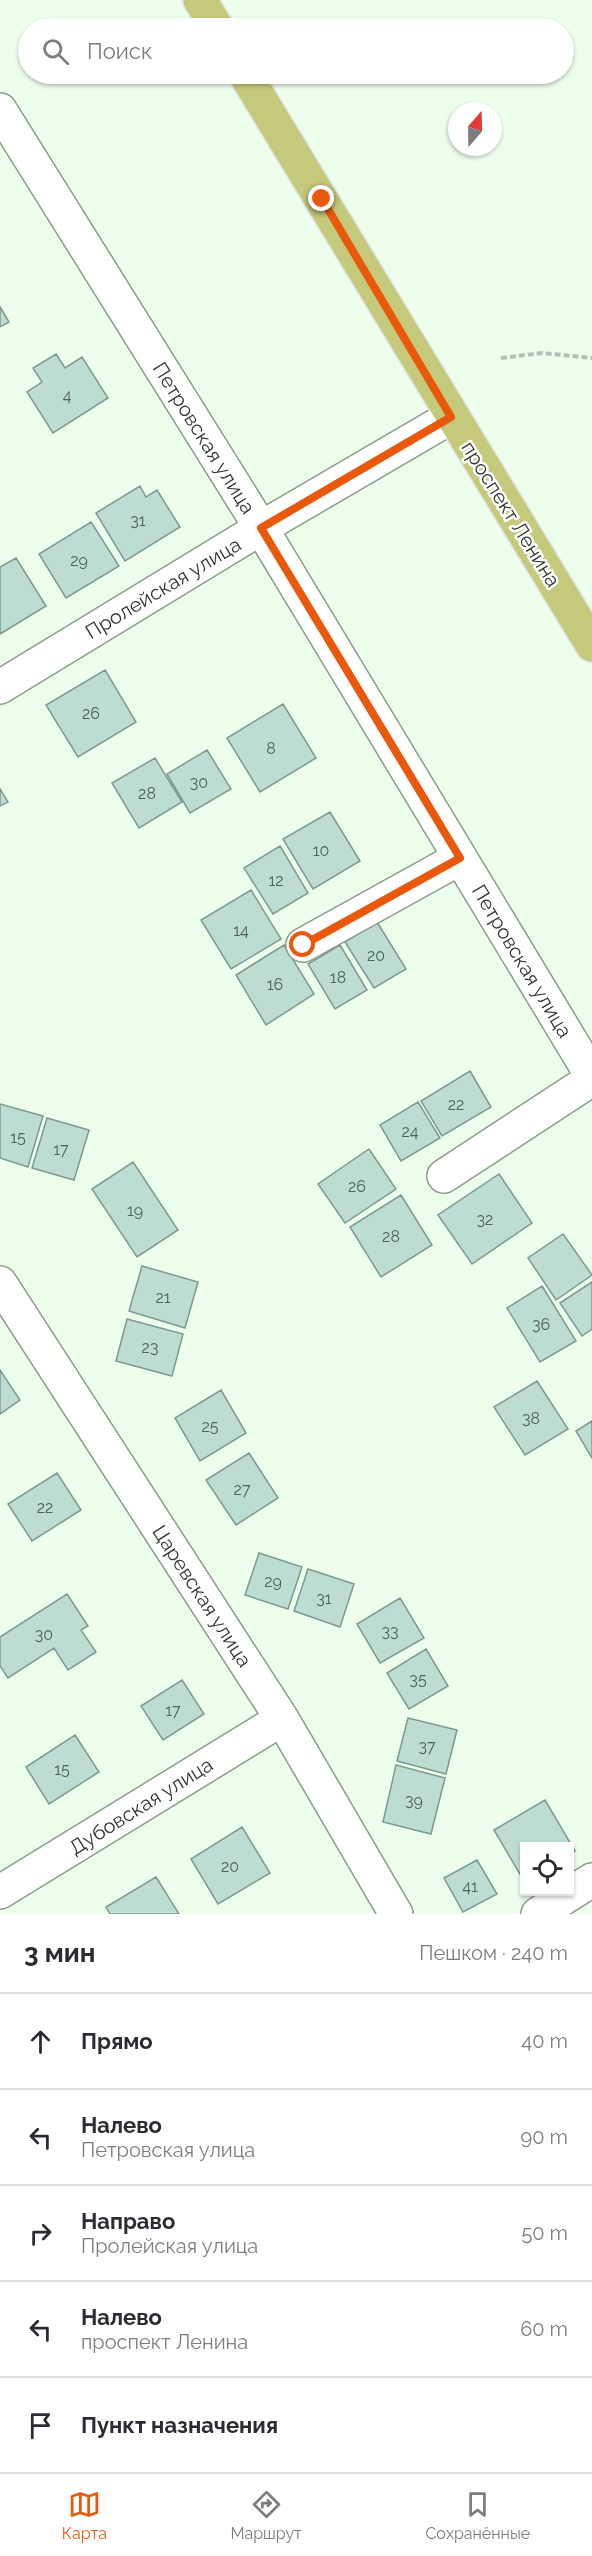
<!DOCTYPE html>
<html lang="ru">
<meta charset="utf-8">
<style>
body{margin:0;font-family:Raleway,sans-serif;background:#f7f7f7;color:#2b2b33}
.controls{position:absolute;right:18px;bottom:18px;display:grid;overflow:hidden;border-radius:0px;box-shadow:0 2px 4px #0004}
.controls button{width:54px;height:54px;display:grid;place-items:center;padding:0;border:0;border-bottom:2px solid #e1e1e2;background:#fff;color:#2b2b33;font:30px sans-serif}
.compass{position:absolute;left:448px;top:102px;width:54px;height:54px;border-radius:50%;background:#fff;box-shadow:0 2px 4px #0004;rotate:20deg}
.stop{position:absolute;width:18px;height:18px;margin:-14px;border:4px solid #ea580c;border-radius:50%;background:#fff}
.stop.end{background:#ea580c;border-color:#fff;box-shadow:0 2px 6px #0008}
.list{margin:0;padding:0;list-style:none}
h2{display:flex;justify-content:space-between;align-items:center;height:78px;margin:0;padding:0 24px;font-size:26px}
h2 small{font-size:20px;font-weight:400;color:#7c7c81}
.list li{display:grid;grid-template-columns:39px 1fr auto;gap:18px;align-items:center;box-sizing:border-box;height:96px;padding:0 24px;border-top:2px solid #e1e1e2}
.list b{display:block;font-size:22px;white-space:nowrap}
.list p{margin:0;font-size:20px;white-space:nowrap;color:#7c7c81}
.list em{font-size:20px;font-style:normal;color:#7c7c81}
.icon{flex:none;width:33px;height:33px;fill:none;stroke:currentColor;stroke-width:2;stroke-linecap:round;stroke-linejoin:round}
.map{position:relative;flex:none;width:592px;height:1914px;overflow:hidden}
.search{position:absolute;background:#fff;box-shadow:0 2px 4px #0004;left:18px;right:18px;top:18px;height:66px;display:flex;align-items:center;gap:15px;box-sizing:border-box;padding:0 21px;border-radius:33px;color:#7c7c81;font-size:22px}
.sheet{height:558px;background:#fff}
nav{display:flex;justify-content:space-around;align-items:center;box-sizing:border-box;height:84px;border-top:2px solid #e1e1e2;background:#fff;font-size:16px;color:#7c7c81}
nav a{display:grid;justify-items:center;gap:3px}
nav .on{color:#ea580c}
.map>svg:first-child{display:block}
.building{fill:#bdddd3;stroke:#7c9a91;stroke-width:1.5}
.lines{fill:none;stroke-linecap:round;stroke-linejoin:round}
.minor-casing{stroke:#8a9d89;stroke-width:36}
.major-casing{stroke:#e2e3e2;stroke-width:36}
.path{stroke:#b3c1b2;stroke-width:4;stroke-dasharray:6 3;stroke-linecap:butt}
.minor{stroke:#fff;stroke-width:33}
.major{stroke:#c4c97b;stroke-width:33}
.route{stroke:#ea580c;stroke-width:8}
.labels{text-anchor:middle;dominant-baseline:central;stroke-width:5;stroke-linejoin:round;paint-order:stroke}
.number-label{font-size:16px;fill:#526057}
.street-label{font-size:20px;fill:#2f372e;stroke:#fff}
</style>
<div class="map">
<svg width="592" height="1914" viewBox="0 0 592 1914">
<rect width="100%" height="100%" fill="#edfeed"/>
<path class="building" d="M0 307 9 322 0 327Z
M56 354 65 368 82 357 108 398 53 433 27 392 42 382 33 368Z
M140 486 146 497 157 490 180 527 125 561 96 513Z
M91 522 119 566 66 598 39 554Z
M16 558 46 606 0 634V567Z
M105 670 136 722 78 757 46 705Z
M283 704 316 758 260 792 227 738Z
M207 750 231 789 190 813 167 774Z
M155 758 182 802 139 828 112 783Z
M0 789 8 802 0 806Z
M330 812 360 861 313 889 283 839Z
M280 846 308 893 273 914 244 868Z
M251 890 281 939 231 969 201 920Z
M377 922 406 969 374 988 345 942Z
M284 945 314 994 266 1025 236 975Z
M340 945 367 990 335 1009 308 964Z
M470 1071 491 1107 442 1136 421 1101Z
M418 1102 440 1138 401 1161 380 1125Z
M0 1104 43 1116 28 1167 0 1158Z
M47 1118 89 1130 74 1180 32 1168Z
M369 1149 396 1189 345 1223 318 1184Z
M133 1162 178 1230 137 1257 92 1189Z
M499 1174 532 1223 472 1264 438 1215Z
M401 1195 432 1245 381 1277 350 1227Z
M563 1234 592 1275 556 1300 528 1258Z
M142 1266 198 1282 185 1328 129 1311Z
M592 1282V1329L582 1336 560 1303Z
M542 1286 576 1341 540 1362 507 1308Z
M127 1319 183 1334 172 1376 116 1361Z
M0 1370 20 1400 0 1414Z
M537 1381 568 1429 525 1455 494 1407Z
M221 1390 246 1433 200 1461 175 1418Z
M592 1421V1458L576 1431Z
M249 1453 278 1498 236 1525 206 1480Z
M57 1473 81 1510 32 1541 8 1504Z
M259 1553 302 1567 288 1609 245 1595Z
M308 1569 354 1584 340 1627 294 1611Z
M67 1594 88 1626 81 1630 96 1652 68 1670 54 1648 8 1678 0 1666V1637Z
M400 1598 424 1638 380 1663 357 1624Z
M426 1649 448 1686 409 1709 387 1673Z
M182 1680 204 1714 163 1740 141 1706Z
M408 1718 457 1730 446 1774 397 1761Z
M75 1735 99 1772 49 1804 26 1767Z
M396 1765 445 1778 431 1834 383 1822Z
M545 1800 575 1851 570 1854V1846H524V1881L494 1830Z
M242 1827 270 1873 218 1904 191 1859Z
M477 1860 497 1894 463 1912 444 1878Z
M156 1877 179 1914H110L106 1907Z"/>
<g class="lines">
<defs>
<path id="minor" d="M0 110 261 528 592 1076
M0 687 261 528 451 417
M303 945 460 858
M444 1176 592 1079
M0 1283 282 1719 396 1914
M0 1892 282 1719
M538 1914 592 1880"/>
<path id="major" d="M200 0 217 28
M245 74 592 645"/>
</defs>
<use href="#minor" class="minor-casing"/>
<use href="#major" class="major-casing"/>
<path class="path" d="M501 358 542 353 592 358"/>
<use href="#minor" class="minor"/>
<use href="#major" class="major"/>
</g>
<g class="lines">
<path class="route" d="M303 945 460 858 261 528 451 417 322 199"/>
</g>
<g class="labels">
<g class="number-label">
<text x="67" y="395">4</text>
<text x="138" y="520">31</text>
<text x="79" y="560">29</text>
<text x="91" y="713">26</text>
<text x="271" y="748">8</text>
<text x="199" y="782">30</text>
<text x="147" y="793">28</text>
<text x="321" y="850">10</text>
<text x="276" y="880">12</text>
<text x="241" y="930">14</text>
<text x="376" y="955">20</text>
<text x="338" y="977">18</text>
<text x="275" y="984">16</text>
<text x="456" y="1104">22</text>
<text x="410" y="1131">24</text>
<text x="18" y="1137">15</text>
<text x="61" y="1149">17</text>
<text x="357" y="1186">26</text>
<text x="135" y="1210">19</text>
<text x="485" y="1219">32</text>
<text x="391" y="1236">28</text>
<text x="163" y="1297">21</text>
<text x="541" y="1324">36</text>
<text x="150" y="1347">23</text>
<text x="531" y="1418">38</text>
<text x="210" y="1426">25</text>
<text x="242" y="1489">27</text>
<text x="45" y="1507">22</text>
<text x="273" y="1581">29</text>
<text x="324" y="1598">31</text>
<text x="390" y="1631">33</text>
<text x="44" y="1634">30</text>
<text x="418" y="1679">35</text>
<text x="173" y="1710">17</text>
<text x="427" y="1746">37</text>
<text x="62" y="1769">15</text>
<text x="414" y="1800">39</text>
<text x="230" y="1866">20</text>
<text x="470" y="1886">41</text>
</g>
<g class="street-label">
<text transform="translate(204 438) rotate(58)">Петровская улица</text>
<text transform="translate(511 514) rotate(58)">проспект Ленина</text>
<text transform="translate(163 588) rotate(-31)">Пролейская улица</text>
<text transform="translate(522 961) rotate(59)">Петровская улица</text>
<text transform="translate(202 1596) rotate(57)">Царевская улица</text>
<text transform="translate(141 1806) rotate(-32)">Дубовская улица</text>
</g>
</g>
</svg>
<div class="controls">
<button><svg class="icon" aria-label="locate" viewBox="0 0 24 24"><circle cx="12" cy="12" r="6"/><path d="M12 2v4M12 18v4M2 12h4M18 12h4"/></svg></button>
</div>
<svg class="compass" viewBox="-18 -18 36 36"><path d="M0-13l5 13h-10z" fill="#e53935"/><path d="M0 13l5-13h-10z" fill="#7c7c81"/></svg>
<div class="stop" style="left:303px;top:945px"></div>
<div class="stop end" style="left:322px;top:199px"></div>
<div class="search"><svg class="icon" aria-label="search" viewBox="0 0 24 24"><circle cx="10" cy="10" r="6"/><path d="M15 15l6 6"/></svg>Поиск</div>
</div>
<section class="sheet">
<h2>3 мин<small>Пешком · 240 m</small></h2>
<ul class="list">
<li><svg class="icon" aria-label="ahead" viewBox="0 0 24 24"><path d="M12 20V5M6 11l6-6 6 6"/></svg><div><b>Прямо</b></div><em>40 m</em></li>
<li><svg class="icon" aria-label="left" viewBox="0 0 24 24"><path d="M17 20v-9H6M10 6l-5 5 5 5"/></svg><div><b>Налево</b><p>Петровская улица</p></div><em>90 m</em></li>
<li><svg class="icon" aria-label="right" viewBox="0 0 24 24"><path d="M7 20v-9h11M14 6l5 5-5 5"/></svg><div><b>Направо</b><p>Пролейская улица</p></div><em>50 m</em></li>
<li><svg class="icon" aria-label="left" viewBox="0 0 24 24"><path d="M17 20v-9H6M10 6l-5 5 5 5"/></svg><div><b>Налево</b><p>проспект Ленина</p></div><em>60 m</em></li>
<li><svg class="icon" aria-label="arrive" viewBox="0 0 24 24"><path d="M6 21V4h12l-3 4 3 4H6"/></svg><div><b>Пункт назначения</b></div></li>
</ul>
</section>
<nav>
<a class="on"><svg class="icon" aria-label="map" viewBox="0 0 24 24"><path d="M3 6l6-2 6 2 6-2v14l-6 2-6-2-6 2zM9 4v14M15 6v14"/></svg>Карта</a>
<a><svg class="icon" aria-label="directions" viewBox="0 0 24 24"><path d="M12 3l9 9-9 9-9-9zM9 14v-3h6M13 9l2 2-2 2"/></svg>Маршрут</a>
<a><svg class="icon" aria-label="saved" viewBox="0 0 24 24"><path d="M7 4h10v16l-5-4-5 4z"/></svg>Сохранённые</a>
</nav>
